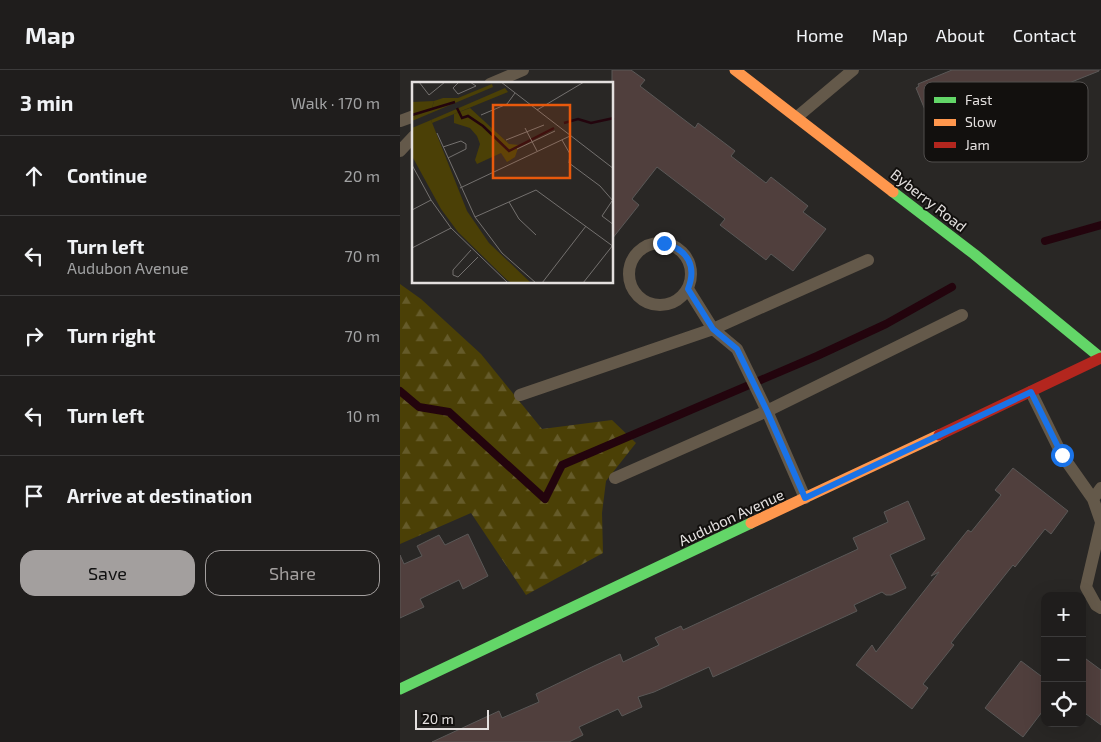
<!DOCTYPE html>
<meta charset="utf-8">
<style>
body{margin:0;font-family:"Exo 2",sans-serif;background:#272625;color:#f1f3f6}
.controls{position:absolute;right:15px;bottom:15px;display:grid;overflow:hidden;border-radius:10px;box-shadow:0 5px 20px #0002}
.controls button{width:45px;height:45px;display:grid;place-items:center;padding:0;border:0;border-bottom:1px solid #3c3b3b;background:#1f1d1c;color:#f1f3f6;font:25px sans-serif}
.scale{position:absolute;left:15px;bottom:12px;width:74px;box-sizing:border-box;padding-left:5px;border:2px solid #e4e0df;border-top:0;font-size:14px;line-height:18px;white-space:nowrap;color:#e4e0df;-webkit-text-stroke:4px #12100e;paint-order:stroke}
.stop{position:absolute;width:15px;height:15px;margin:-11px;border:4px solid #1a73e8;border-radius:50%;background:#fff}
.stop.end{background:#1a73e8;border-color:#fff;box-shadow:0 1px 5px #0008}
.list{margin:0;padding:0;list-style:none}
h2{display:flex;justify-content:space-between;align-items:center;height:65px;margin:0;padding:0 20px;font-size:21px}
h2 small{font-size:16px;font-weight:400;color:#a1a2a3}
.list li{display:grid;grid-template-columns:32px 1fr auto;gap:15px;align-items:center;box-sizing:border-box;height:80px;padding:0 20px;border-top:1px solid #3c3b3b}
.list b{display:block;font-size:19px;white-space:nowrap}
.list p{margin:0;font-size:16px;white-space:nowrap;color:#a1a2a3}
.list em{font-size:16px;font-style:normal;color:#a1a2a3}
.actions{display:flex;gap:10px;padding:15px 20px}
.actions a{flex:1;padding:11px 0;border:1px solid #a39f9e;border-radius:15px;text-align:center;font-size:18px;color:#a39f9e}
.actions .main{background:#a39f9e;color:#111}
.icon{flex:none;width:28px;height:28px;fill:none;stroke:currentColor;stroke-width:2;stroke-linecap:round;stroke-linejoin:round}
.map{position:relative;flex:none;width:701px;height:672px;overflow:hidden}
header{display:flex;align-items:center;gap:30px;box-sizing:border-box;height:70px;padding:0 25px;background:#1f1d1c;border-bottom:1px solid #3c3b3b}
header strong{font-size:24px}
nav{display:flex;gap:28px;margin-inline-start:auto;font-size:18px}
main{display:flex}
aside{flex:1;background:#1f1d1c}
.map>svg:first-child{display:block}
.forest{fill:url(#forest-firs)}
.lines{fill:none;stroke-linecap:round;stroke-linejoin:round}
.stream{stroke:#23040d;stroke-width:8}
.building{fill:#503f3d;stroke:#5a5857}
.lane{stroke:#64594a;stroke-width:12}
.fast{stroke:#63d668;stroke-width:11}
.slow{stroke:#ff974d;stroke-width:11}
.jam{stroke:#b3261e;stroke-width:11}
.route{stroke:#1a73e8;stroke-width:6}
.labels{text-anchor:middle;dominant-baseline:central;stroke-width:4;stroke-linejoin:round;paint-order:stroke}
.street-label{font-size:15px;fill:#e4e0df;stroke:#12100e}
.inset-river{fill:none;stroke:#23040d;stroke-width:2.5}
.inset-road{fill:none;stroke:#74716f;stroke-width:1}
.view{fill:#e8590c;fill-opacity:0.15;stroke:#e8590c;stroke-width:2.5}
.inset-edge{fill:none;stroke:#e4e0df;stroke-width:2.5}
.key{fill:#12100e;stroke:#514e4d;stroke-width:1}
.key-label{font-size:14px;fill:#e4e0df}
</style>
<header>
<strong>Map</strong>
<nav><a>Home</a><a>Map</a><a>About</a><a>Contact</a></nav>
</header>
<main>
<aside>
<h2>3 min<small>Walk · 170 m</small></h2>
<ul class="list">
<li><svg class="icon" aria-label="ahead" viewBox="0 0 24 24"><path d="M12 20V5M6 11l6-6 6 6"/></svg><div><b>Continue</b></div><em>20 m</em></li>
<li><svg class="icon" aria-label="left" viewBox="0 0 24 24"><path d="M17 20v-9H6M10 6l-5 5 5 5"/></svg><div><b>Turn left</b><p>Audubon Avenue</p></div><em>70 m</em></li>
<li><svg class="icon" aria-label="right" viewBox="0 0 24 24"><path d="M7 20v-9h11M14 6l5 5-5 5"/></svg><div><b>Turn right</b></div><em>70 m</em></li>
<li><svg class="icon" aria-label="left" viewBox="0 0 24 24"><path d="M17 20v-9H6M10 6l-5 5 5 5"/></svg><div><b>Turn left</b></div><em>10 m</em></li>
<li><svg class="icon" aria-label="arrive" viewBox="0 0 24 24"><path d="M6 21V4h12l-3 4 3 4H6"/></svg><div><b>Arrive at destination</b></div></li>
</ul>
<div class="actions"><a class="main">Save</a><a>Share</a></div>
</aside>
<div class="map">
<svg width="701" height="672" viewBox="0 0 701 672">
<defs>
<pattern id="forest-firs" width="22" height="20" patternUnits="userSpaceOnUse" patternTransform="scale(1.25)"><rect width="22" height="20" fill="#4b4006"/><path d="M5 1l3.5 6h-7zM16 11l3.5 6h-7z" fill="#655b2a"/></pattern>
</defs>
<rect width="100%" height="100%" fill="#292725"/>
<path class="forest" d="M0 214 21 229 81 284 142 359 212 350 236 373 206 411 202 443 203 483 126 525 71 443 0 474Z"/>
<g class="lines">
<path class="stream" d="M645 171 701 155
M0 321 19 337 49 342 145 429 162 395 417 286 486 254 552 217"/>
</g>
<path class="building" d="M212 0H231L245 10 240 16 295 58 298 53 335 81 331 86 366 113 371 107 408 136 403 142 426 159 393 201 371 184 366 190 320 155 325 149 257 97 232 129 239 135 212 169Z
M552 0H699V1L644 23 646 26 589 48 590 52 552 67 551 64 537 69 516 18 519 16 518 14Z
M613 398 668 441 651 464 645 459 615 497 613 495 566 554 551 573 554 575 523 614 528 618 512 639 456 595 472 575 476 582 539 502 531 506 568 460 571 462 601 425 595 420Z
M508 431 525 469 490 485 506 518 491 525H486L482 522 454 535 457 541 313 607 309 597 254 622 238 627 242 637 222 646 218 639 179 657 183 665 169 672H32L99 641 102 648 139 632 136 624 194 596 220 584 223 592 259 575 255 568 281 556 283 560 458 479 453 468 488 452 484 442Z
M68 464 88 506 63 519 59 510 20 529 24 537 0 548V485L4 494 22 486 17 476 39 465 45 475Z
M682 586 701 600V655L682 641Z
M621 591 645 609V638L623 667 585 638Z"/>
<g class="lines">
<path class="lane" d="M90 14 123 0
M397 47 453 0
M0 51 14 46
M0 81 14 66
M229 204a31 31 0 1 1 62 0a31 31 0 1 1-62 0Z
M288 219 313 259 337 279 367 341 405 428
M631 322 662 385 693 429 701 452
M120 325 313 259 468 190
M215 408 367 341 562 245
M693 429 701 418
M701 453 686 517 696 535 701 538"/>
<path class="fast" d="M493 122 574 184 701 288
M0 619 351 453"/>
<path class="slow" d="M335 0 493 122
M351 453 539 365"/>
<path class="jam" d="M539 365 701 288"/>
</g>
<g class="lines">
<path class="route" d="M264 173C288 180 297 196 288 219L313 259 337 279 367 341 405 428 631 322 662 385"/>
</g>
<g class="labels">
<g class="street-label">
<text transform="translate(529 130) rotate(38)">Byberry Road</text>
<text transform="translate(331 447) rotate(-25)">Audubon Avenue</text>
</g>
</g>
<g transform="translate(12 12)">
<rect width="201" height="201" fill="#292725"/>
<path d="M80 2 81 5 0 39V36L20 26 22 19 31 16H46ZM93 6 96 10 20 41 19 38Z" fill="#4b4006"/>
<path d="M22 19 20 26 0 36V20ZM58 26 97 62 107 63 103 75 95 80 89 71 65 82 63 78 68 62 65 54 58 46 42 41V32ZM19 38 55 129 77 161 119 201H100L95 198 46 150 29 127 0 74V46Z" fill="#4b4006"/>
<path class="inset-river" d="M45 26 50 36 56 34 71 44 97 69 142 46M0 33 43 20M152 41 166 37 179 41 202 36"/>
<path class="inset-road" d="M7 0 17 13 33 0M47 0 41 6 46 12 64 4 58 0M89 0 202 87M125 28 172 0M69 33 95 22 103 11M113 46 125 69M25 51 63 135 90 171 124 201M94 58 132 43M150 58 158 72 157 81 188 104 202 120M31 65 49 59 54 62V67L36 76M105 67 143 49M0 83 19 118 39 146 96 201M48 106 158 54M200 119 190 134 202 143M97 120 107 137 124 153M0 128 19 118M63 135 124 108 202 165M0 166 39 146M59 168 41 188V193L46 195 66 175M130 201 174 144M171 201 201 163"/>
<path class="view" d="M81 23H158V96H81Z"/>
<rect width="201" height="201" class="inset-edge"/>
</g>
<rect x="524" y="12" width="164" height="80" rx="8" class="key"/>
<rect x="534" y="27" width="22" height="6" fill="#63d668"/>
<rect x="534" y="49" width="22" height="7" fill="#ff974d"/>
<rect x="534" y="72" width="22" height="6" fill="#b3261e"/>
<g class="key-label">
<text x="565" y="35">Fast</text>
<text x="565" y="57">Slow</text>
<text x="565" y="80">Jam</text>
</g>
</svg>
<div class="controls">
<button>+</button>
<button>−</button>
<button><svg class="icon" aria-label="locate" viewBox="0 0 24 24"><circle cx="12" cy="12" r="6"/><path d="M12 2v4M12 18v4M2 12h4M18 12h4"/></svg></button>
</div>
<div class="scale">20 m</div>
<div class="stop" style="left:662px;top:385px"></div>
<div class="stop end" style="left:264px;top:173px"></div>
</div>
</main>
